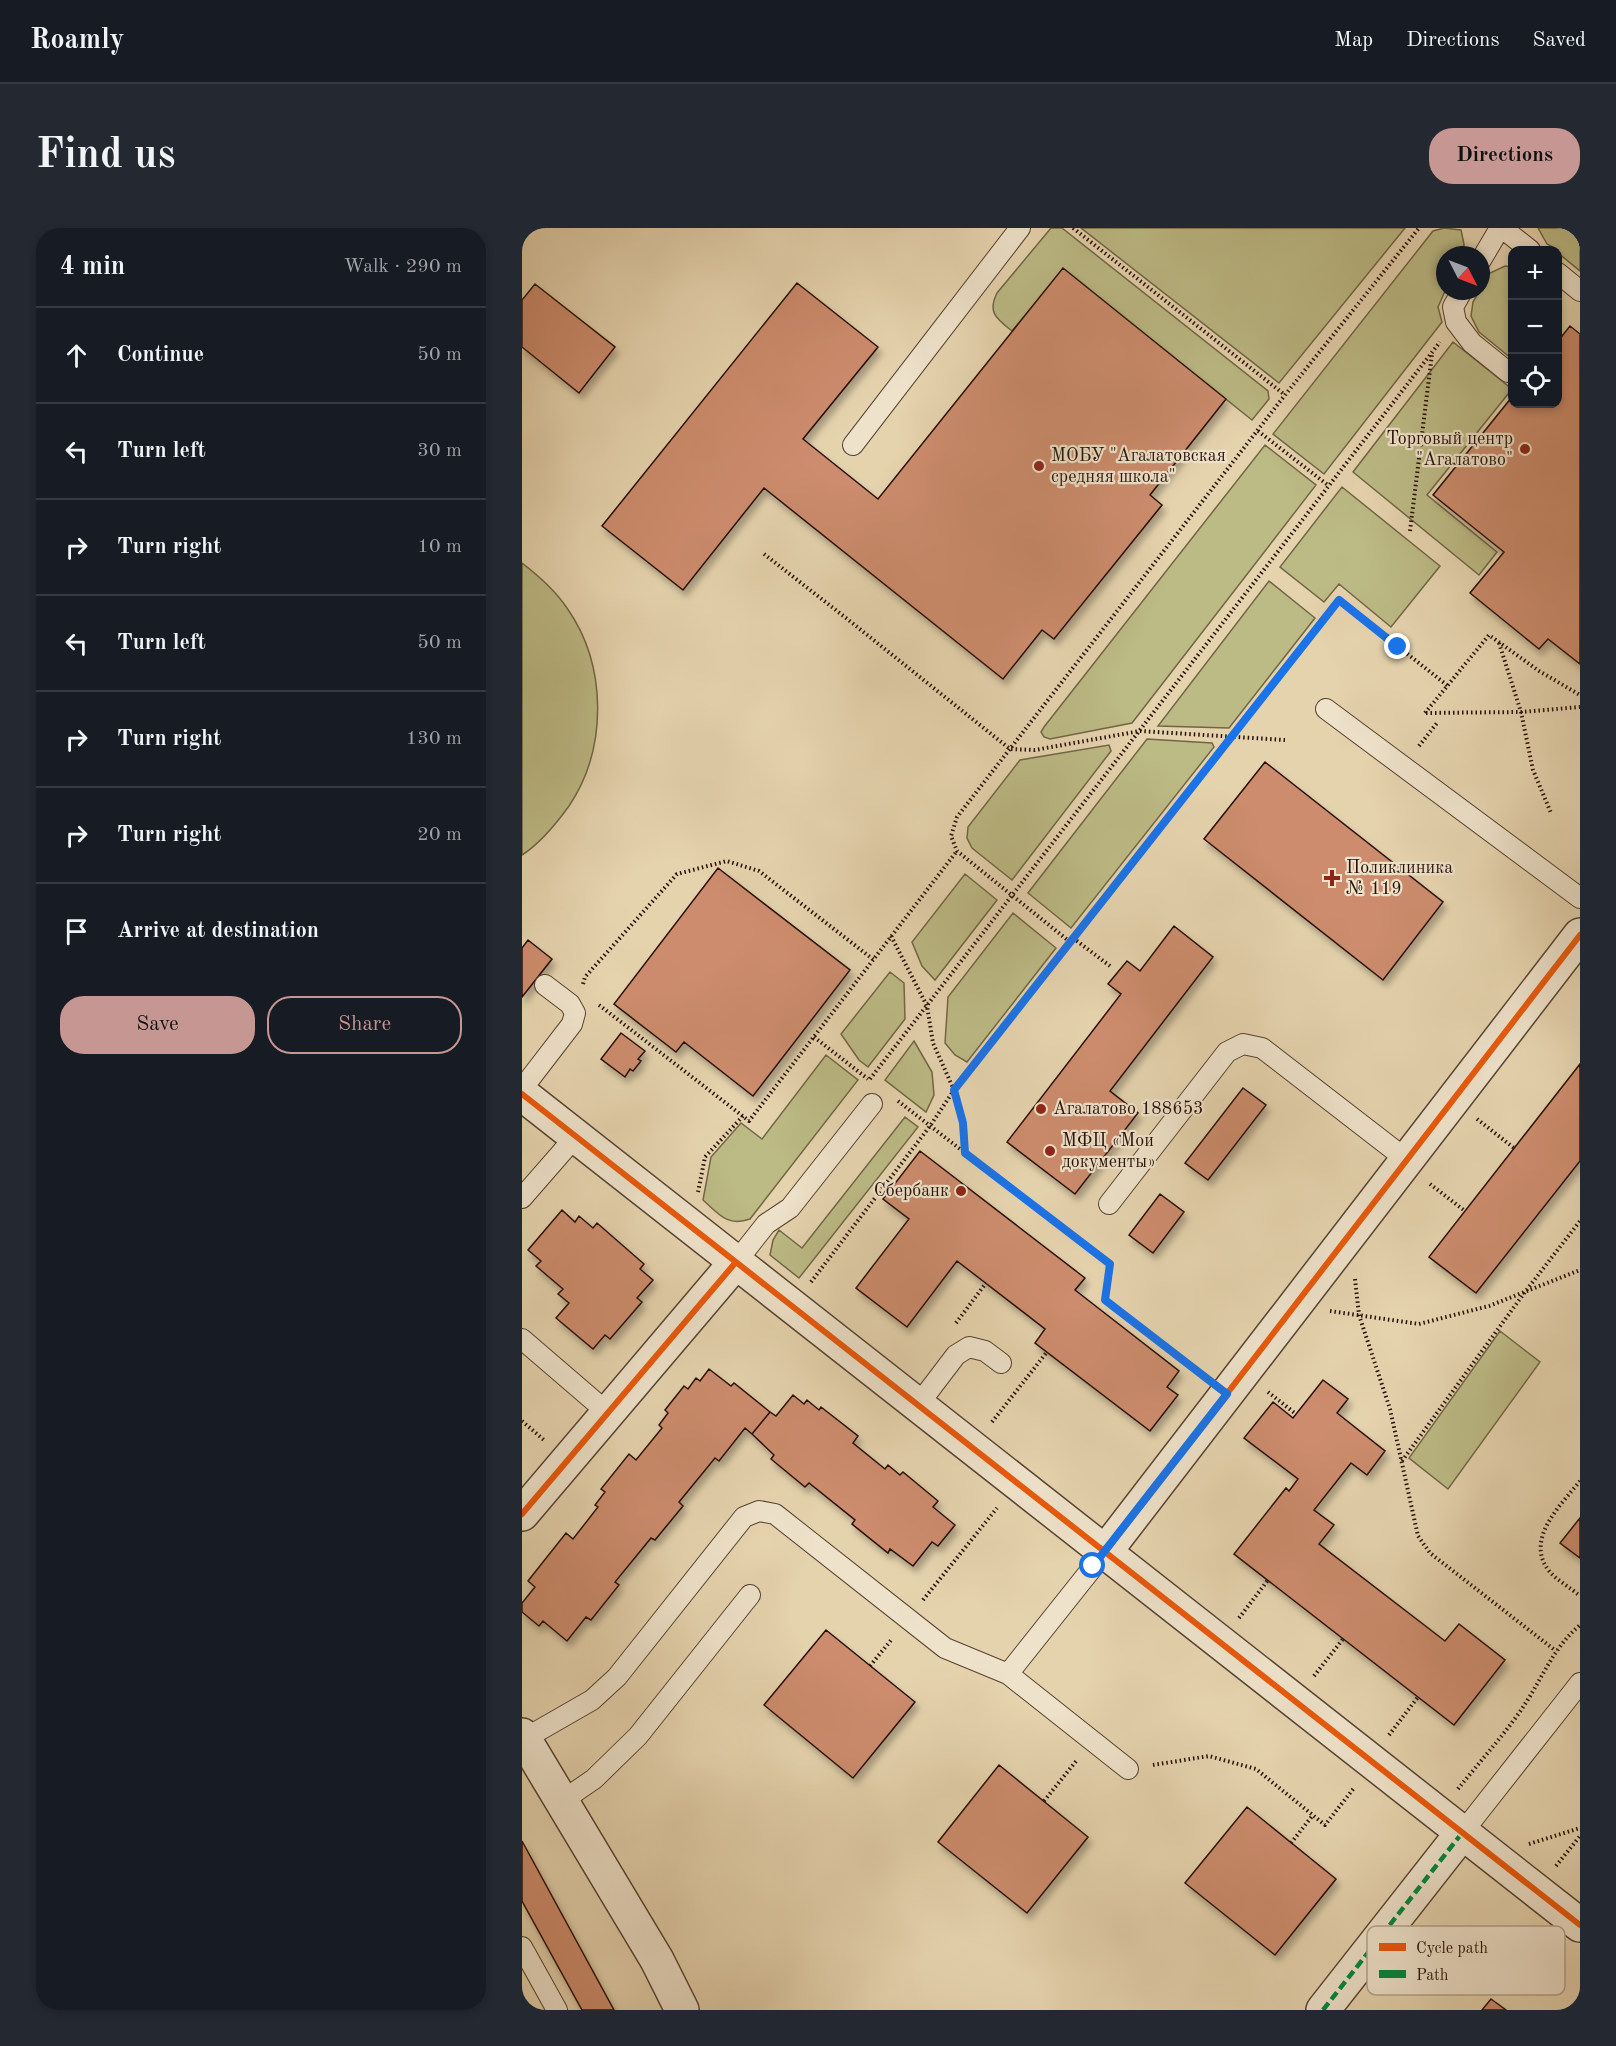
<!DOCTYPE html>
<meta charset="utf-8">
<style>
body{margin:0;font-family:"Old Standard TT",serif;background:#242831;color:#f1f3f6}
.controls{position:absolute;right:18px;top:18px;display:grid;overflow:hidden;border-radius:12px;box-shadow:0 3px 9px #0003}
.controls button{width:54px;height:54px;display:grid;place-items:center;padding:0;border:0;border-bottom:2px solid #363941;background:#171b24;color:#f1f3f6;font:30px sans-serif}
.compass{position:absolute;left:914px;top:18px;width:54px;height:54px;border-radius:50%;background:#171b24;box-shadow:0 3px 9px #0003;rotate:132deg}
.stop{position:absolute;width:18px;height:18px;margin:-14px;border:4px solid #1a73e8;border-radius:50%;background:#fff}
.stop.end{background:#1a73e8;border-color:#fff;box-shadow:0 2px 6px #0008}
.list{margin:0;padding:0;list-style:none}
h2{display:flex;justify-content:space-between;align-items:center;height:78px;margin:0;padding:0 24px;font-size:26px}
h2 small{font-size:20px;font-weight:400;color:#9ea1a6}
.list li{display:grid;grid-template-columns:39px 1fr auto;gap:18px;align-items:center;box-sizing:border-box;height:96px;padding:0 24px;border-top:2px solid #363941}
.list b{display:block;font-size:22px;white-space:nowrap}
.list em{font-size:20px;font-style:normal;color:#9ea1a6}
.actions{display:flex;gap:12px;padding:18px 24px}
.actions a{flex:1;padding:14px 0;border:2px solid #c59692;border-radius:24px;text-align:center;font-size:21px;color:#c59692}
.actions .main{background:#c59692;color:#111}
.icon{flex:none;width:33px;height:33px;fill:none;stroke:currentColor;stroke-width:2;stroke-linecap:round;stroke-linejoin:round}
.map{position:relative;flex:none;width:1058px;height:1782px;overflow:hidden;border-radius:24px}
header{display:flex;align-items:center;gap:36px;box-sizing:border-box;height:84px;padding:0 30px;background:#171b24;border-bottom:2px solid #363941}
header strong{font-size:28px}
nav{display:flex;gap:33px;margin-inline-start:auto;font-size:21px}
.intro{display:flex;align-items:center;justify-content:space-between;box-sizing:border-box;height:144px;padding:0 36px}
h1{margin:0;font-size:42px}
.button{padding:15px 27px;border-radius:24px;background:#c59692;color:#111;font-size:21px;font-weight:700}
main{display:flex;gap:36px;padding:0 36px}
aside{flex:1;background:#171b24;border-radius:24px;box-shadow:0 3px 9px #0003}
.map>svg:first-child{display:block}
.green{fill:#bcba85;stroke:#726646;stroke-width:1.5}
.building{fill:#cc8c6d;stroke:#291108;stroke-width:1.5;filter:url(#shadow)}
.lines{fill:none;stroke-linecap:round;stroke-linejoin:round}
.service-casing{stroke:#584232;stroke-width:22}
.minor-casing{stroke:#584232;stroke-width:36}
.path{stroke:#291108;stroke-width:4;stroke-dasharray:1.5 3;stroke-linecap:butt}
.service{stroke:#eee2ca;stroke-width:20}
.minor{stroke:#eee2ca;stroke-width:33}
.quiet{stroke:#00873e;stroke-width:4.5;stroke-dasharray:9 4.5;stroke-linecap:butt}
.cycleway-casing{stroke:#eee2ca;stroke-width:10}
.cycleway{stroke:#e8590c;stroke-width:6}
.route{stroke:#1a73e8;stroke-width:8}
.poi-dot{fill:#8f2418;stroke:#eee2ca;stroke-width:2}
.labels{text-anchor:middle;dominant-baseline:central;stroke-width:4.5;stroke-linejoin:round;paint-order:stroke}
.poi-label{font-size:18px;fill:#291108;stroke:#eee2ca;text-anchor:start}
.key{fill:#eee2ca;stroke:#b3a390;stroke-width:1.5}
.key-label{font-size:16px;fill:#291108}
</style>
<header>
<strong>Roamly</strong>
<nav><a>Map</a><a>Directions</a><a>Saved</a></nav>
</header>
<div class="intro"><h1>Find us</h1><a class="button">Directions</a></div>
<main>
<aside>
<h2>4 min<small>Walk · 290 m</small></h2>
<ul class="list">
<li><svg class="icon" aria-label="ahead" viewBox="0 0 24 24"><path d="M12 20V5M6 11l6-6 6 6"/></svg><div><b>Continue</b></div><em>50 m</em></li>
<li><svg class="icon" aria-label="left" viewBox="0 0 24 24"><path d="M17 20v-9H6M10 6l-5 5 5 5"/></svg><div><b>Turn left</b></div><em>30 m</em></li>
<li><svg class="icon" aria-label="right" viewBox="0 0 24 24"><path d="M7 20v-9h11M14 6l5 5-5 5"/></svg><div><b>Turn right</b></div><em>10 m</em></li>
<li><svg class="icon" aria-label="left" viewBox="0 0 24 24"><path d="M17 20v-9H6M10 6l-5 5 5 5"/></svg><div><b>Turn left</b></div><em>50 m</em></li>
<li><svg class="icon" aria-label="right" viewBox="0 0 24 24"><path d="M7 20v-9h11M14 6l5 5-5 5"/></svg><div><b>Turn right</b></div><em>130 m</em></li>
<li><svg class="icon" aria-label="right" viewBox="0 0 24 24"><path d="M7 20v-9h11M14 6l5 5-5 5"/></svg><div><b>Turn right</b></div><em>20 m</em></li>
<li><svg class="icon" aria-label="arrive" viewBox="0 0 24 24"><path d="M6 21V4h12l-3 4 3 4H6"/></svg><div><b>Arrive at destination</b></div></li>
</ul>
<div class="actions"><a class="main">Save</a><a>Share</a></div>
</aside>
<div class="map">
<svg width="1058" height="1782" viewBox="0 0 1058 1782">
<defs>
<filter id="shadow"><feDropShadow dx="3.5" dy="6" stdDeviation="3" flood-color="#0004"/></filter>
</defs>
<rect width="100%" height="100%" fill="#e5d3ae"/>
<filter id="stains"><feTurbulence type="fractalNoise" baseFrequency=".00333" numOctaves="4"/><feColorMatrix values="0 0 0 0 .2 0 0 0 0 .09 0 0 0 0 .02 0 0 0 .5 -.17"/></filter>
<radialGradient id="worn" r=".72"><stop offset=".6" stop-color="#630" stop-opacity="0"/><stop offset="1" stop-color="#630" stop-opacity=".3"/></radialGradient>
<path class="green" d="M529 0H540L746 163 747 171 730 192 541 41 490 103C475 91 465 85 475 65Z
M559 0H883L757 155Z
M922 0 939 2 942 16 941 27H923V63L916 79 920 94 802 246 751 206 911 3Z
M1016 0H1058V43L1036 25V22L1025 16Z
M983 38 990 39V131L957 104 949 88 951 74 968 45Z
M931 114 990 161 905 267 975 324 957 347 831 244Z
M743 217 794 257 610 495 528 511 522 509 519 504 522 499Z
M820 259 918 338 869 399 817 356 802 374 758 339Z
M0 335C17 348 33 362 45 380 85 437 86 520 47 578 34 596 19 615 0 627Z
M747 353 793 390 707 500 636 498Z
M625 511 690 515 692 519 549 700 506 665Z
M587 517 589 523 490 652 450 620 445 610 446 599 498 532Z
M443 646 475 672 413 752 400 738 390 714Z
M491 685 534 720 445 834 433 827 423 815 426 769Z
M368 744 382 755 383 791 346 839 337 832 319 806Z
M392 813 410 844 412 867 404 884 363 852Z
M304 827 336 852 228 991C205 999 197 986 181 972L189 929 219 895 240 911Z
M383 889 396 899 277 1050 248 1027 251 1012 257 1002 280 1020Z
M978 1103 1018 1134 926 1261 887 1230Z"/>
<path class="building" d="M541 40 704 171 628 267 640 277 532 411 520 402 481 451 242 260 161 362 80 298 275 55 356 119 281 211 356 271Z
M13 56 93 119 57 165 0 119V72Z
M1048 98 1058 106V436L1026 411 1017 421 948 365 982 324 911 267 990 169V176H1036V113Z
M743 534 921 674 861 752 682 611Z
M196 640 328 742 231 868 162 814 154 824 92 776Z
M652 698 691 729 588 863 616 885 553 966 485 914 599 766 586 756 605 733 618 743Z
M6 712 30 731 0 769V720Z
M99 805 123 823 116 831 119 833 111 843 108 841 103 849 79 831Z
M1058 836V933L954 1065 907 1029Z
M721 860 744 877 686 952 663 935Z
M398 923 563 1050 553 1062 657 1143 645 1159 656 1167 628 1203 513 1115 523 1101 435 1033 385 1099 334 1060 387 991 361 971Z
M638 966 662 984 631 1025 607 1007Z
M40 982 53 994 57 988 71 1000 75 995 122 1036 118 1041 131 1052 115 1070 120 1074 88 1111 83 1107 71 1121 34 1090 47 1075 36 1066 41 1061 14 1038 19 1033 6 1022Z
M187 1141 209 1158 212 1155 248 1184 230 1206 223 1200 197 1233 193 1230 157 1274 161 1278 133 1312 129 1310 93 1354 97 1357 69 1392 64 1389 45 1413 21 1393 17 1398 0 1384V1375L13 1359 6 1353 44 1305 51 1311 76 1279 73 1277 83 1264 79 1261 107 1226 114 1232 140 1200 137 1197 146 1185 143 1182 162 1158 166 1161 174 1150 178 1153Z
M801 1152 826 1171 815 1185 863 1223 845 1247 829 1235 792 1282 812 1297 797 1316 923 1413 937 1396 983 1432 932 1497 712 1326 764 1260 767 1263 776 1251 722 1210 751 1174 771 1190Z
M271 1167 282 1176 285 1172 297 1182 299 1179 336 1208 331 1215 363 1241 366 1237 378 1247 381 1244 416 1273 411 1279 433 1297 416 1318 410 1314 391 1338 368 1321 366 1325 330 1296 333 1292 287 1255 283 1259 249 1231 252 1227 230 1206 248 1184 254 1188Z
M1058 1290V1330L1038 1315Z
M304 1402 393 1474 331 1550 242 1477Z
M477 1537 566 1609 505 1685 416 1614Z
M725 1579 814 1651 753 1727 663 1655Z
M0 1613 92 1782H60L0 1673Z
M969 1771 984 1782H960Z"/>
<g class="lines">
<defs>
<path id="service" d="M980 0 1008 22
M959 32 978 0
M1036 45 1058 63
M940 63 931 79 934 94 950 115 986 144
M331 217 498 0
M804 481 1058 670
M0 861 50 796 53 785 48 776 23 757
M0 970 54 908
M587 976 705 824 721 816 740 820 885 932
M214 1034 244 996 268 980 350 876
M0 1111 86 1185
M396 1177 434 1127 447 1119 463 1123 479 1135
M486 1446 583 1324
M2 1511 70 1472 95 1449 222 1289 237 1283 253 1286 423 1420 486 1446 606 1541
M40 1573 72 1551 116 1508 228 1367
M940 1605 1058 1455
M0 1719 35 1782"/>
<path id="minor" d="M0 866 1058 1697
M0 1286 214 1034
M583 1324 1058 707
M0 1507 135 1732 160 1782
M801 1782 940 1605"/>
</defs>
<use href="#service" class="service-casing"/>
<use href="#minor" class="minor-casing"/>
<path class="path" d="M551 0 763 167
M736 203 807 258
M888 303 910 126
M242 326 324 390 488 521 513 522 618 503 763 512
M977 415 999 484 1011 542 1029 585
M903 485 967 407 1017 443 1058 467
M904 485 999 484 1058 479
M897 518 915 495
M369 708 405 778 411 815 432 862 441 895 443 924
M551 710 588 738
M548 714 435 623 429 608 435 589 763 167 897 0
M61 756 63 749 155 646 205 633 237 643 352 732
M77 777 227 893 435 623
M292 809 346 851
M348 851 918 114
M376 873 588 1037 583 1072 679 1146
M955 891 992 920
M908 956 943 983
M176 964 183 929 221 888
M833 1051 837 1087 868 1181 896 1308 908 1325 1034 1423
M289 1054 408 898 432 862 817 372 926 458
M808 1083 897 1096 967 1078 1058 1042
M434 1095 464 1055
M746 1164 774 1186
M0 1193 22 1212
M470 1194 525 1124
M880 1233 1003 1064 1058 993
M1058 1253C1039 1277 1001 1312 1028 1344 1036 1353 1049 1360 1058 1368
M401 1372 475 1280
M717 1390 746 1352
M348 1438 370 1411
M792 1448 821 1411
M867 1507 896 1469
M631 1537 687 1528 734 1541 803 1597 832 1560
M936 1561C958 1533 986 1503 1005 1473 1022 1446 1033 1418 1058 1397
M522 1573 555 1532
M769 1615 791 1587
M1007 1616 1058 1600
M1034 1638 1058 1608"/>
<use href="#service" class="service"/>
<use href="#minor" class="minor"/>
<path class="quiet" d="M801 1782 940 1605"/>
<defs>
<path id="cycleway" d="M0 866 1058 1697
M0 1286 214 1034
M583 1324 1058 707"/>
</defs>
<use href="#cycleway" class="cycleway-casing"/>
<use href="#cycleway" class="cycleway"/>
</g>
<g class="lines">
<path class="route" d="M571 1338 705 1166 583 1072 588 1036 443 925 441 895 432 862 817 372 876 419"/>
</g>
<g class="poi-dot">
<circle cx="1003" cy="221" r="6"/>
<circle cx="517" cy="238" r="6"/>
<path d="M807 641h6v6h6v6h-6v6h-6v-6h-6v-6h6z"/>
<circle cx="519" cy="881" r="6"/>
<circle cx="528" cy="923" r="6"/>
<circle cx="439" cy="963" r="6"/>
</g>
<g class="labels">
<g class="poi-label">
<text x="991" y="211" text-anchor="end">Торговый центр<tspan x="991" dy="21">"Агалатово"</tspan></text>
<text x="529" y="228">МОБУ "Агалатовская<tspan x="529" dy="21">средняя школа"</tspan></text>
<text x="824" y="640">Поликлиника<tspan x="824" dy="21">№ 119</tspan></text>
<text x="531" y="881">Агалатово 188653</text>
<text x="540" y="913">МФЦ «Мои<tspan x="540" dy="21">документы»</tspan></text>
<text x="427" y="963" text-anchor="end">Сбербанк</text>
</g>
</g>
<rect x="845" y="1698" width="198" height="69" rx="9" class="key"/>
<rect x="857" y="1715" width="27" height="8" fill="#e8590c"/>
<rect x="857" y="1742" width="27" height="8" fill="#00873e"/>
<g class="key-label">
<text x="894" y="1725">Cycle path</text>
<text x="894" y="1752">Path</text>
</g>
<rect width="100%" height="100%" filter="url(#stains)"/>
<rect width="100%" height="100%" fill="url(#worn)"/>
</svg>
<div class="controls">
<button>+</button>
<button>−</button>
<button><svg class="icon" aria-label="locate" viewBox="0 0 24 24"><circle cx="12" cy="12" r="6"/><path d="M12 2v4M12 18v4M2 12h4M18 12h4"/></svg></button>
</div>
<svg class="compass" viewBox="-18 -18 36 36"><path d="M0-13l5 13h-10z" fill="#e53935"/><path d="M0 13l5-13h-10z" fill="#9ea1a6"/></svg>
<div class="stop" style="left:571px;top:1338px"></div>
<div class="stop end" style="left:876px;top:419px"></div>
</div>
</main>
